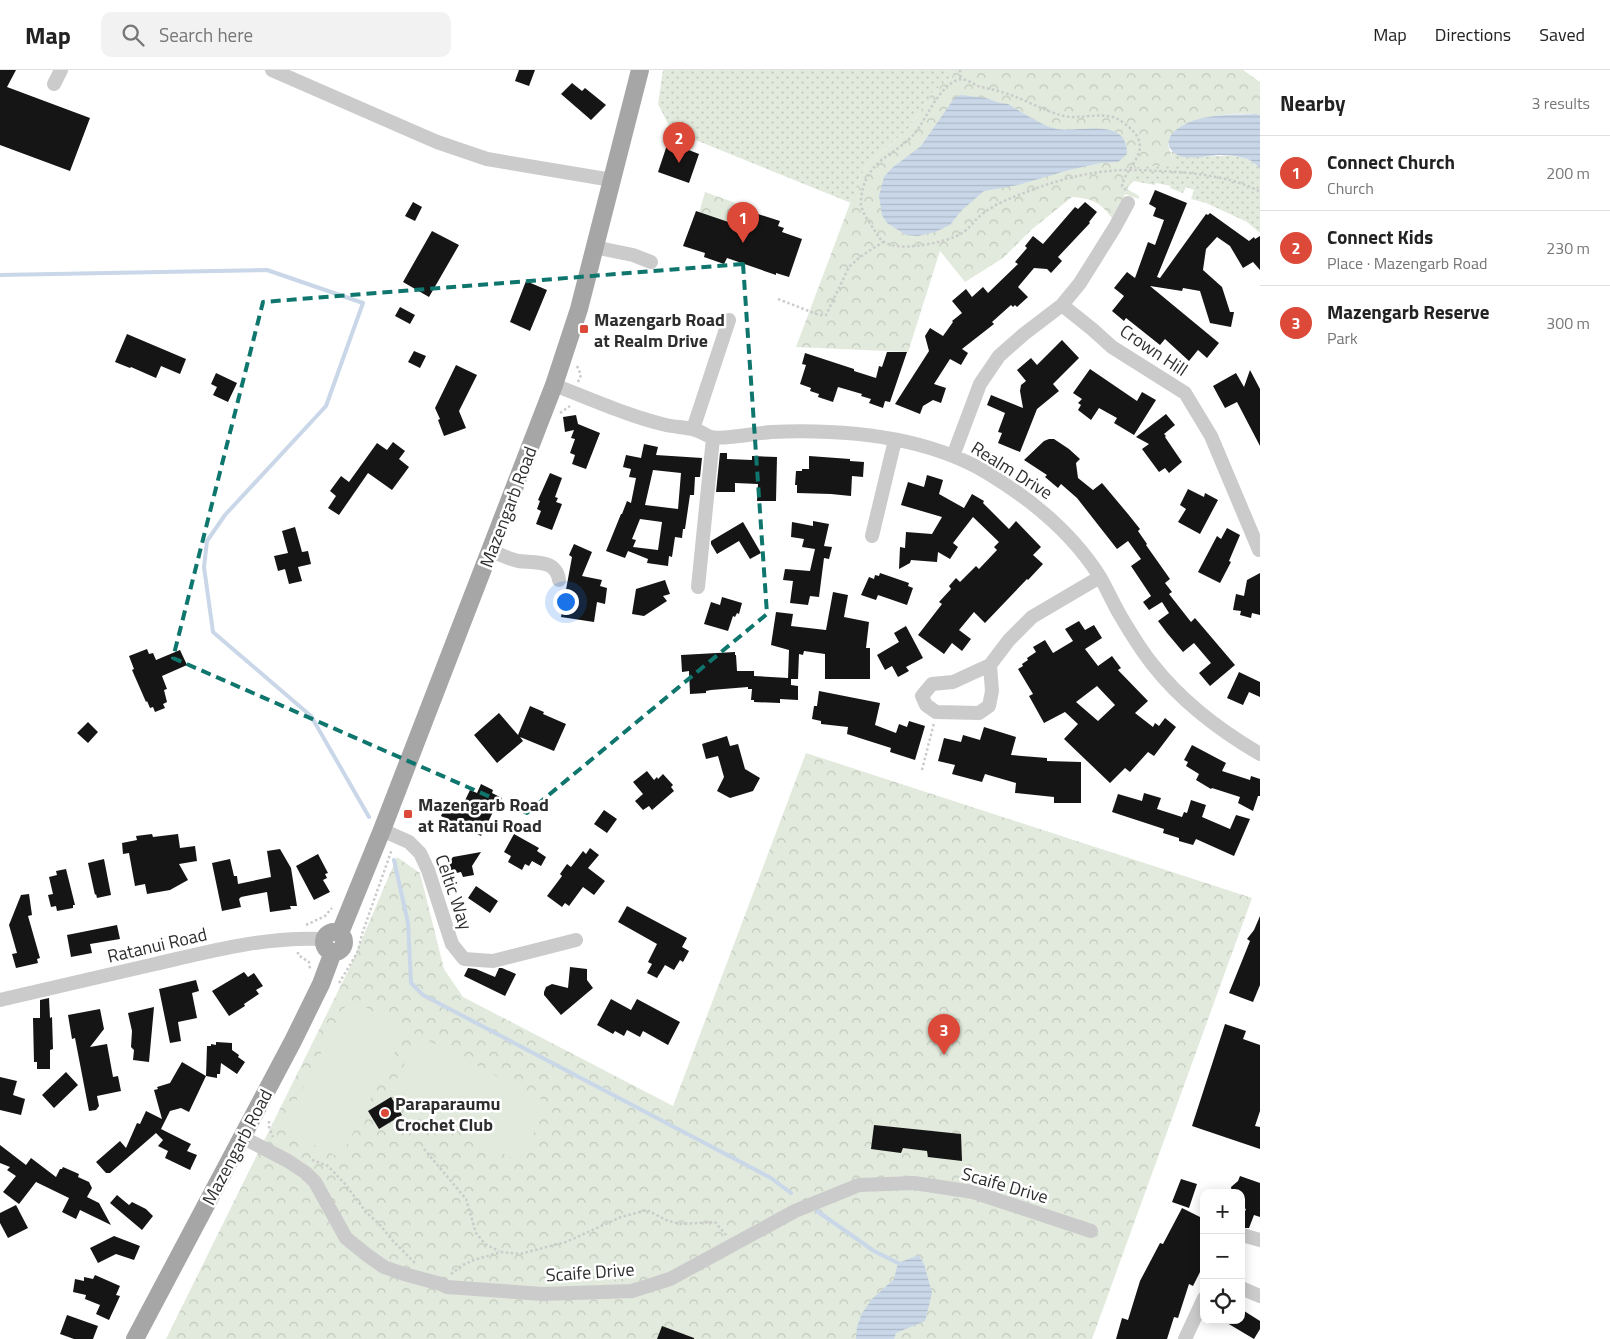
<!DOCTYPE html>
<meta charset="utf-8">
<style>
body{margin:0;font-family:"Titillium Web",sans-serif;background:#f2f2f2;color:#222}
.controls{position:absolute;right:15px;bottom:15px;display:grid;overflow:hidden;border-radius:10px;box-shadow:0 2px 12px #0003}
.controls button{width:45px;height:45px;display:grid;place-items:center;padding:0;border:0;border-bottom:1px solid #e0e0e0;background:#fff;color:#222;font:25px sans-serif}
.you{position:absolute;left:565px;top:531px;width:18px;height:18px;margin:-12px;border:4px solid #fff;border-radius:50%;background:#1a73e8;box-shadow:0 0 0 8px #1a73e833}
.badge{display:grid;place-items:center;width:32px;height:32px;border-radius:50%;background:#dc4939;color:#fff;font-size:16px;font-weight:700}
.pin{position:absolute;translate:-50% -41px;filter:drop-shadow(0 1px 2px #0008)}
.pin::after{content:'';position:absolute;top:26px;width:18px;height:15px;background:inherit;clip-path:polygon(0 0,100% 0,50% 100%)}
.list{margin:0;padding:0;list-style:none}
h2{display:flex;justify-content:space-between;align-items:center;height:65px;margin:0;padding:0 20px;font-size:21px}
h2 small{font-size:16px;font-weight:400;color:#767676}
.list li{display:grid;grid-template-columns:32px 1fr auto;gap:15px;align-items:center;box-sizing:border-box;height:75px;padding:0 20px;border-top:1px solid #e0e0e0}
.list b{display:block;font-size:19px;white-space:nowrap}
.list p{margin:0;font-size:16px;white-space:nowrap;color:#767676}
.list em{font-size:16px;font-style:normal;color:#767676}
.icon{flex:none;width:28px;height:28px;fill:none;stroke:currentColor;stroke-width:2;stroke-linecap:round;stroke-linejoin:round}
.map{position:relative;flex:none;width:1260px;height:1269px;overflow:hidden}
header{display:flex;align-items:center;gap:30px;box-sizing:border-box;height:70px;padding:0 25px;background:#fff;border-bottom:1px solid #e0e0e0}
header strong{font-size:24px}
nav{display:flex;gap:28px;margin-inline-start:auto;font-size:18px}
.search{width:350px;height:45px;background:#f2f2f2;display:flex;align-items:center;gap:12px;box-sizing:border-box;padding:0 18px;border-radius:10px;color:#767676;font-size:19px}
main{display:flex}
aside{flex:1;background:#fff}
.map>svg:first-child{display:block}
.grass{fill:url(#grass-dots)}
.park{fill:url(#park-crowns)}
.pitch{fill:#e1eadc}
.water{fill:url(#water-rules)}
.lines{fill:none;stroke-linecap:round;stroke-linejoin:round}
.stream{stroke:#c9d7e9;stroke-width:4}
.building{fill:#151515;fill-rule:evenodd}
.path{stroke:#cbcbcb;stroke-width:2.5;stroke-dasharray:2.5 2.5;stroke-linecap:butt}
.minor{stroke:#cbcbcb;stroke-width:14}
.major{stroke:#a6a6a6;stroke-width:18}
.marked{fill:none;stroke:#0f766e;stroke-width:4;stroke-dasharray:10 6;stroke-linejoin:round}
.poi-dot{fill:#dc4939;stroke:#fff;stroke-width:2}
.labels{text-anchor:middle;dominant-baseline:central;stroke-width:5;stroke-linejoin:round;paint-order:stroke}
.poi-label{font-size:18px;font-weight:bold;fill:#2e2e2e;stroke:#fff;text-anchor:start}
.street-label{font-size:18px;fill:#2e2e2e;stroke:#fff}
</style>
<header>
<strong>Map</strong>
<div class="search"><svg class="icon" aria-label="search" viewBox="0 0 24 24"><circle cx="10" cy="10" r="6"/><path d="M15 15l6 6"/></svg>Search here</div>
<nav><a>Map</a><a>Directions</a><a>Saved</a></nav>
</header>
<main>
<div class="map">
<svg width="1260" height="1269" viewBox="0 0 1260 1269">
<defs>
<pattern id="grass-dots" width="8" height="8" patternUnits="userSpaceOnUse" patternTransform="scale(1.25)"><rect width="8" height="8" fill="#e1eadc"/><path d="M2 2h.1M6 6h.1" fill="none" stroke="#c1c9bd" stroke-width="1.8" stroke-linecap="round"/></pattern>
<pattern id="park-crowns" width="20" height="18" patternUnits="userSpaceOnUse" patternTransform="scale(1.25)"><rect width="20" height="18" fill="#e1eadc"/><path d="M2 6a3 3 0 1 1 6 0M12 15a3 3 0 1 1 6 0" fill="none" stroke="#c1c9bd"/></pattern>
<pattern id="water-rules" width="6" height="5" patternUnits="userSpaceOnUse" patternTransform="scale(1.25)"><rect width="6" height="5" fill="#c9d7e9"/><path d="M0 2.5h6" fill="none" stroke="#adb9c8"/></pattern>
</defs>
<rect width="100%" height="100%" fill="#fff"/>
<path class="grass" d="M663 0H949L953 5 931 24 908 59 869 93 860 107 851 133 671 60 658 34Z
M1171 81C1194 93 1218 81 1244 88 1249 89 1255 94 1260 98V163L1247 152 1206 133 1191 129 1194 120 1186 117 1183 123 1170 118 1171 116 1156 113 1155 115 1133 111 1127 119 1125 114 1138 96H1174Z"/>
<path class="park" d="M949 0H1243L1260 12V45C1244 41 1191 46 1179 58 1175 63 1172 69 1168 75L1175 96H1138L1125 114 1127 119 1139 126V129L1125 124 1115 152C1101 133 1095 129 1072 127L1031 160 1003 188 965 212 940 181 908 282 796 277 860 107 869 93 908 59 931 24 953 5Z
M705 122 747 137 739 159 699 143Z
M806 683 1252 828 1092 1269H166L350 897 397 787 420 803 444 899 463 927 673 1036Z"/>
<path class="pitch" d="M349 929 407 959 340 1088 282 1058Z
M419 966 549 1033 519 1092 389 1024Z"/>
<path class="water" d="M961 25 986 28 1000 33 1008 34C1020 41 1043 57 1057 59 1079 63 1128 46 1127 84L1118 92 1100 93 1069 100 1018 115 984 121 961 141 950 155 935 162 918 166 906 165 887 153 882 145 879 126 884 107 892 98 921 76 955 27Z
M1256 44 1260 45V98C1255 94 1250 89 1244 88 1237 86 1228 85 1221 85 1206 85 1179 94 1170 78 1167 74 1169 68 1172 64 1190 43 1230 45 1256 44Z
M919 1185 924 1194 932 1223 925 1251 896 1263 894 1269H856L857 1257 862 1243 872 1229 894 1209 898 1193Z"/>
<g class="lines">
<path class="stream" d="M0 205 267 200 363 233 326 336 225 445 207 471 204 497 213 562 311 646 369 747
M394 790 408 853 411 913 423 925 771 1108 791 1123
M817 1141 874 1181 898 1193"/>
</g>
<path class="building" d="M0 0H16L7 17 90 48 70 101 0 75Z
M519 0H535L529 16 515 11Z
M572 13 582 21 585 18 606 35 591 50 561 24Z
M668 72 699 84 689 113 658 102Z
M1155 120 1187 133 1157 207 1160 208 1206 144 1208 145 1210 143 1249 171 1254 167 1255 169 1260 166V200L1253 192 1243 198 1230 176 1217 167 1206 179 1203 200 1222 217 1230 242H1234L1231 257 1210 253 1200 221 1183 218 1182 221 1150 216 1219 273 1207 288 1198 280 1189 291 1165 269 1160 275 1126 248 1124 251 1112 241 1124 226 1114 218 1127 202 1135 208 1148 172 1155 175 1164 150 1153 146 1156 138 1149 134Z
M413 132 422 137 415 151 405 146Z
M1085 132 1097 142 1089 152 1090 153 1058 187 1062 191 1051 203 1047 199 1034 198 1018 217 1028 227 1017 237 1015 235 1013 237 1011 235 992 252 994 254 962 279 968 283 961 295 950 289 934 314 946 318 941 333 933 330 923 336 920 344 895 334 929 281 925 266 930 258 943 266 953 252 952 251 962 243 952 231 966 219 972 227 983 217 988 223 1018 194 1015 192 1027 178 1025 176 1033 166 1043 174 1075 137 1078 139Z
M696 141 746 158 748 153 751 155 755 143 780 151 778 156 784 158 782 162 802 169 789 207 776 203V205L727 188 724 194 704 187 705 183 683 176Z
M432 161 459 175 429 227 403 212Z
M526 211 547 220 530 261 510 252Z
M400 237 415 245 410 254 395 246Z
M127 264 186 289 180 304 161 296 156 308 131 297 130 298 115 292Z
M1062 270 1079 288 1053 314 1059 321 1037 339 1020 382 998 373 1002 363 998 362 1005 343 987 335 991 325 1023 338 1020 321 1021 315 1026 311 1017 300 1031 288 1037 295Z
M414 281 426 286 420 298 408 292Z
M887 282H907L890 332 885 331 883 338 869 333 871 329 861 326 862 324 838 317 833 332 818 327 819 324 810 321 811 318 800 314 806 295 802 294 805 283 854 299V301L876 308 879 296 882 297Z
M456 295 477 305 459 341 466 358 444 366 438 350 440 349 435 338Z
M1090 299 1137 331 1142 322 1156 330 1134 365 1114 353 1117 348 1099 338 1091 350 1078 340 1081 335 1078 333 1082 329 1073 323Z
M1250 300 1260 319V376L1237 332 1225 338 1213 316 1236 303 1244 317Z
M216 303 237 313 228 332 213 325 217 317 211 314Z
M1166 344 1175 355 1164 364 1166 366 1165 367 1182 392 1169 403 1165 398 1159 402 1142 379 1149 374 1136 367Z
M576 345 578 354 600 363 586 399 572 394 575 385 570 383 575 369 571 368 574 360 565 362 563 347Z
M1049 369H1054L1069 379 1080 389 1076 393 1078 408 1093 420 1102 413 1128 444 1140 459 1138 461 1147 474 1146 475 1170 509 1165 513 1172 522 1169 524 1191 552 1195 548 1235 595 1210 616 1199 603 1211 593 1194 573 1183 582 1167 563 1158 551 1169 543 1162 532 1149 540 1143 532 1151 526 1131 496 1141 489 1128 471 1117 479 1077 428 1061 414 1058 418 1045 407 1047 405 1024 390 1044 371Z
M393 372 405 381 399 389 409 397 392 420 368 403 339 445 328 438 336 426 330 421 341 406 349 412 377 373 387 380Z
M644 374 658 377 656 385 702 388 700 407H695L694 425H690L685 459H683L682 468 675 467 672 487 669 486 668 496 647 493 648 489 628 481 625 488 606 481 621 444H622L627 431 631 433 636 408 629 407 631 399 623 397 626 385 641 388ZM653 400 681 403 678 439 645 435ZM640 449 662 452 658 480 633 477 636 470 632 469Z
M720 383H727V389L752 390V386L777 387 776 431H757L758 414 735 413V422H716Z
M809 386 850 389V391L864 392 863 407 852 406 851 426 831 424 797 423V415H795L796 401H802V399H809Z
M550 403 562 408 555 427 558 428 556 432 562 434 552 460 536 454 541 441 537 439 540 431 538 430Z
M927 405 943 410 939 424 964 438 972 424 984 431 983 433 1009 459 1016 451 1041 477 1033 485 1043 494 1028 510 1027 509 985 553 974 542 959 560 971 569 962 581 952 573 944 584 918 565 942 534 939 532 951 519 949 516 956 508 960 512 976 496 979 499 997 480 994 477 999 472 973 447 953 473 958 477 950 489 938 482 937 492 911 490 910 493 899 499 900 477 905 478 906 462 932 464 942 447 901 435 908 412 924 417Z
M1188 419 1204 427 1205 423 1218 430 1200 464 1178 452 1186 439 1180 435Z
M813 451 829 454 824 476 832 477 829 489 824 488 819 527 810 526 808 535 790 533 793 511 783 510 785 499 810 501 815 479 802 477 804 469 791 467 792 452 813 456Z
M743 452 761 483 750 489 739 471 717 484 711 474V471Z
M295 457 302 482 308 481 311 494 298 497 302 511 289 514 285 499 278 501 274 486 288 483 282 461Z
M1227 458 1240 465 1229 491 1231 492 1220 513 1198 502 1217 466 1221 469Z
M574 474 592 482 582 506 602 510 600 516 607 518 605 534 597 532 594 552 561 547 572 487 569 485Z
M880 503 909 513 908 516 913 518 907 535 878 525 876 530 861 525 869 507 874 509 875 505 879 506Z
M1260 503V545L1252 543 1251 548 1240 545 1241 541 1233 540 1236 524 1244 526 1247 510Z
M665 510 670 524 663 526 667 531 644 546 632 544 636 519Z
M833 522 848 525 844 547 869 552 866 578H870V609H825V584L804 581 803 585 799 584 798 609H791V615L798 616V630L780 629V633L754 632V630H751L752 619H748V617L711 620 706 621V623L690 624 689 601 682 602 681 585 735 582V585H736L737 601H754V606L788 608 789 580 771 575 776 542 793 544 791 556 826 560Z
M722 527 742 533 739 544 737 543 735 547 733 546 728 561 704 554 711 532 720 535Z
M1079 551 1085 560 1094 555 1102 568 1085 579 1098 596 1112 586 1121 598 1118 600 1148 631 1135 643 1153 657 1155 653 1159 656 1165 648 1176 657 1154 686 1148 682 1130 702 1125 698 1110 713 1064 669 1078 654 1065 642 1044 653 1029 626 1033 624 1018 599 1023 596 1022 594 1028 590 1027 588 1036 582 1033 577 1045 570 1053 583 1073 571 1065 559ZM1097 616 1115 635 1098 651 1076 632Z
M906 556 923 588 906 597 909 601 898 607 892 596 885 600 877 585 899 572 894 563Z
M147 579 149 584 153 583 156 590 180 580 187 595 162 606 167 619 164 620 167 632 163 634 165 638 155 642 153 637 150 638 147 631 146 632 132 600 134 599 129 586Z
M1239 602 1260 612V627L1249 622 1243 635 1227 628Z
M819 621 880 633 875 655 896 663 899 654 907 657 909 651 925 656 915 690 890 682 891 678 847 664 848 657 821 654V651L812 649 814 636H817Z
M530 636 544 642 543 644 566 654 554 681 520 667 523 671 497 693 474 665 499 643 518 665Z
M88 652 98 662 88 673 77 663Z
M984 657 1016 667 1011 685 1047 688V691L1081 692V733H1054V727L1015 723 1016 713 985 704 982 712 952 704 955 695 938 691 944 668 961 672 963 665 980 670Z
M727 666 730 676 738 674 745 699 760 708 753 721 730 728 717 721 724 707 718 686 706 689 702 674Z
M1192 675 1226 693 1222 701 1250 710 1251 706 1260 709V726H1258L1253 741 1238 733 1240 727 1212 718 1211 719 1196 710 1199 704 1186 696 1188 692 1184 690Z
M647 701 654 710 657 707 658 709 663 704 673 715 671 717 674 721 652 740 649 736 643 740 635 731 643 724 633 712Z
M481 714 493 720 492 723 502 728 496 741 494 740 481 766 441 746 445 737 459 743 470 720 477 723Z
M1144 723 1161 728 1157 739 1182 747 1184 742 1187 743 1191 730 1206 735 1202 747 1230 759 1236 745 1250 749 1234 786 1196 769 1193 775 1179 771V768L1163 763 1164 759 1112 742 1118 724 1142 731Z
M604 740 617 749 607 763 594 754Z
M152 764 153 767 178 764 180 778 195 776 197 791 179 794 188 810 170 820 147 824 145 814 135 816 129 783 123 784 122 773 137 770 136 766Z
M514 764 539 778 537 781 546 787 541 796 532 791 529 796 525 794 522 800 508 792 511 786 504 782Z
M590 778 599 785 588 798 605 811 594 825 583 817 569 836 565 833 562 837 547 826 562 806 560 804 567 794 571 797 583 781 586 784Z
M280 779 291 798 297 836H290L291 839 270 842 267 822 241 827 239 829 241 837 222 841 212 793 230 789 234 806H237L238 814 271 807 267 781Z
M481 782 472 796 474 805 463 807 461 802 456 803 450 799 449 792 453 787Z
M318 784 328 803 325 804 327 808 323 810 330 822 314 830 296 796Z
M104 789 111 825 97 828 96 824 95 825 88 793Z
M66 799 75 835H73V838L57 841 56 836 51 837 48 825 53 824 49 807 57 805 56 801Z
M476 816 498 831 490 843 468 828Z
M29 824 32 845 28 846 40 888 37 889 38 893 16 898 12 884 17 883 9 855 21 825Z
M627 836 687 868 682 877 689 881 683 892 680 890 674 900 665 895 657 908 647 903 652 894 648 892 657 874 618 852Z
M1260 846V915L1253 932 1229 923 1250 871 1247 869 1254 860Z
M117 855 120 869 90 874 92 883 71 887 67 865Z
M570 897 587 899V910L593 918 561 945 544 925V922L546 917 552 914 568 918Z
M468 898 476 899 495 907 499 898H502L516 904 505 926 464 906Z
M244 902 248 907 254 903 263 916 256 920 259 924 244 934 245 936 229 946 212 921Z
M196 910 199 921 192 923 197 948 178 952 181 971 170 973 159 919Z
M49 928 50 948 52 947 53 979 50 980V999H37V992H34L33 948H40V930Z
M611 929 631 940 637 929 680 952 668 975 643 961 640 967 627 960 624 966 615 961 613 964 597 955Z
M154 937 149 992 133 990 134 980 131 977 132 961 128 943Z
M100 939 104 959 90 977 107 974 113 1007 118 1006 121 1021 97 1026 99 1036 96 1040 89 1041 75 968 72 969 68 945Z
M1225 954 1246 961 1243 969 1260 975V1041L1255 1056 1260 1057V1079L1192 1056Z
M216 972 232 973V980L239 985 238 987 245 992 237 1004 221 993 220 1004H217V1008L206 1006 189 1042 181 1038 170 1041 161 1059 191 1074 187 1081 197 1085 190 1100 165 1088 168 1081 158 1076 163 1070 156 1063 110 1103H106L96 1092 120 1071 126 1078 137 1053 140 1054 146 1041 162 1049 154 1020 158 1019 157 1017 170 1013 182 992 206 1006 207 976H211V974L216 975Z
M66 1002 78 1015 54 1038 42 1025Z
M0 1007 17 1011 13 1025 25 1029 21 1045 0 1040Z
M391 1027 402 1045 379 1059 368 1041Z
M874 1055 961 1064 962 1091 928 1087 927 1081 903 1078 901 1083 871 1079Z
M0 1075 26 1095 31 1088 56 1107 60 1099H62L63 1097 79 1104 78 1107 89 1112 92 1118 87 1127 99 1133 111 1155 80 1140 76 1149 62 1142 69 1128 36 1112 19 1134 3 1122 16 1106 7 1100 10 1097 0 1093Z
M1240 1106 1260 1113V1147L1254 1145 1249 1158H1241V1151L1246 1139 1241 1137V1123H1232L1231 1117 1238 1111Z
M1181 1109 1197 1114 1189 1138 1172 1132Z
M117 1125 129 1135 132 1132 146 1139 153 1146 142 1160 110 1133Z
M16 1135 28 1158 8 1168 0 1153V1143Z
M1182 1138 1204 1149V1194L1193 1216 1189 1214 1178 1248 1174 1247 1167 1269H1116L1122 1248 1128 1250 1140 1211 1160 1173 1163 1174Z
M114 1166 140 1176 134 1190 116 1184 98 1193 90 1178Z
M95 1205 120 1216 116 1225 120 1226 109 1250 96 1244 100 1235 85 1229 86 1225 73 1222 75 1209 84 1211V1207L93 1209Z
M1241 1239 1260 1251V1259L1254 1269 1222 1250H1241Z
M67 1245 98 1256 93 1269H74L60 1264Z
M662 1256 694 1268V1269H657Z"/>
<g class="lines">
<path class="path" d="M960 0 961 9
M1126 120 1122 116C1125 99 1146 86 1138 68 1135 62 1130 58 1125 54 1106 37 1082 52 1060 45 1043 40 1027 31 1011 25 1000 21 989 19 978 16 971 13 965 7 957 10 938 18 927 48 915 63 907 73 893 81 883 89 869 100 862 113 861 131 860 141 870 153 875 161 879 169 883 173 892 175 906 180 949 172 962 163 969 159 974 151 981 145 993 135 1010 128 1024 123 1059 109 1097 99 1135 100 1171 101 1228 103 1260 122
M778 229 819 245H826L849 197 860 187 883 172
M577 296 581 305 578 312
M560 343 570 336
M922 700 934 653
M306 855 325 846 332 838
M298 882V885L309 892 310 899
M339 913 350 895 358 881 362 864 392 779
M269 1051V1057L273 1067
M424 1079 466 1129 476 1163 485 1174 499 1181
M312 1090 328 1096 346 1115 366 1142 380 1155 393 1171 416 1194
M451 1204 463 1195 474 1190 501 1182 520 1184 566 1172 621 1147 647 1140 666 1150 680 1154 715 1152 726 1165"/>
<path class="minor" d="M272 0 437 72 487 89 612 110
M54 14 61 0
M594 177 633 185 651 192
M1062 235 1092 259 1112 277 1185 323 1211 366 1259 480
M554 315C591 329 628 346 666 355 675 357 683 357 692 359 699 360 705 365 711 367 722 370 757 363 771 362 843 359 925 365 989 404 1032 430 1073 464 1100 507 1107 519 1113 533 1120 545 1130 562 1140 579 1153 595 1182 632 1219 660 1260 684
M693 359 729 250
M953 386 980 314 999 286 1024 264 1062 235 1080 213 1115 157 1128 133
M872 466 895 370
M491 481C500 484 509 489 518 491 534 493 556 489 559 510
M698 517 713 368
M990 595 953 612 932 614 922 626 926 635 936 642 979 643 989 636 992 621 990 595 1009 570 1032 547 1100 507
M382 760 409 772 420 783 428 800 452 874 464 889 493 891 576 870
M0 930C52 918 104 906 155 894 211 881 267 866 324 869
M242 1067 288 1091 306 1103 315 1112 346 1168 367 1185 384 1197 404 1204 441 1214 447 1217 543 1224 632 1221 670 1209 795 1141 859 1115 914 1113 973 1122 1091 1161
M1241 1167 1246 1166 1260 1170
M1241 1218 1260 1226
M1185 1269 1204 1228"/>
<path class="major" d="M324 872a10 10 0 1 1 20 0a10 10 0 1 1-20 0Z
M340 863 382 760 554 315 579 239 640 0
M135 1269 293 971 321 914 333 882"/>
</g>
<path class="marked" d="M743 194 767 544 527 743 173 588 263 232Z"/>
<g class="poi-dot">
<rect x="579" y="254" width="10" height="10" rx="2.5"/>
<rect x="403" y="739" width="10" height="10" rx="2.5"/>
<circle cx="385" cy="1043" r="5"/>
</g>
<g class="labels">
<g class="poi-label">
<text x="594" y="249">Mazengarb Road<tspan x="594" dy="21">at Realm Drive</tspan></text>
<text x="418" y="734">Mazengarb Road<tspan x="418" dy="21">at Ratanui Road</tspan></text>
<text x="395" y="1033">Paraparaumu<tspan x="395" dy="21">Crochet Club</tspan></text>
</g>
<g class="street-label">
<text transform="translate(1154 280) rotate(34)">Crown Hill</text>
<text transform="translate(1012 400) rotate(32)">Realm Drive</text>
<text transform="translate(508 437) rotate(-69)">Mazengarb Road</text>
<text transform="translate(454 822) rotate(71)">Celtic Way</text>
<text transform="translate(157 875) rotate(-13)">Ratanui Road</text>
<text transform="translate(237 1077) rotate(-62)">Mazengarb Road</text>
<text transform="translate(1005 1115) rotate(16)">Scaife Drive</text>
<text transform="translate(590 1202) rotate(-4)">Scaife Drive</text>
</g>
</g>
</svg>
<div class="controls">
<button>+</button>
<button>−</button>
<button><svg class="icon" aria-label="locate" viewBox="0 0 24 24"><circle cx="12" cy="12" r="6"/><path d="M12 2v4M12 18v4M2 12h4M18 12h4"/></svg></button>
</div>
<div class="you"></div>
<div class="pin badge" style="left:743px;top:173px">1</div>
<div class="pin badge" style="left:679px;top:93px">2</div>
<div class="pin badge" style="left:944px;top:985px">3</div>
</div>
<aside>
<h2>Nearby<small>3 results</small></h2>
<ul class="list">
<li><span class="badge">1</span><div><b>Connect Church</b><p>Church</p></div><em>200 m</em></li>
<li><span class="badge">2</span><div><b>Connect Kids</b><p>Place · Mazengarb Road</p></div><em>230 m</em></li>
<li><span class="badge">3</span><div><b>Mazengarb Reserve</b><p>Park</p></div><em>300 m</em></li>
</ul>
</aside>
</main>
